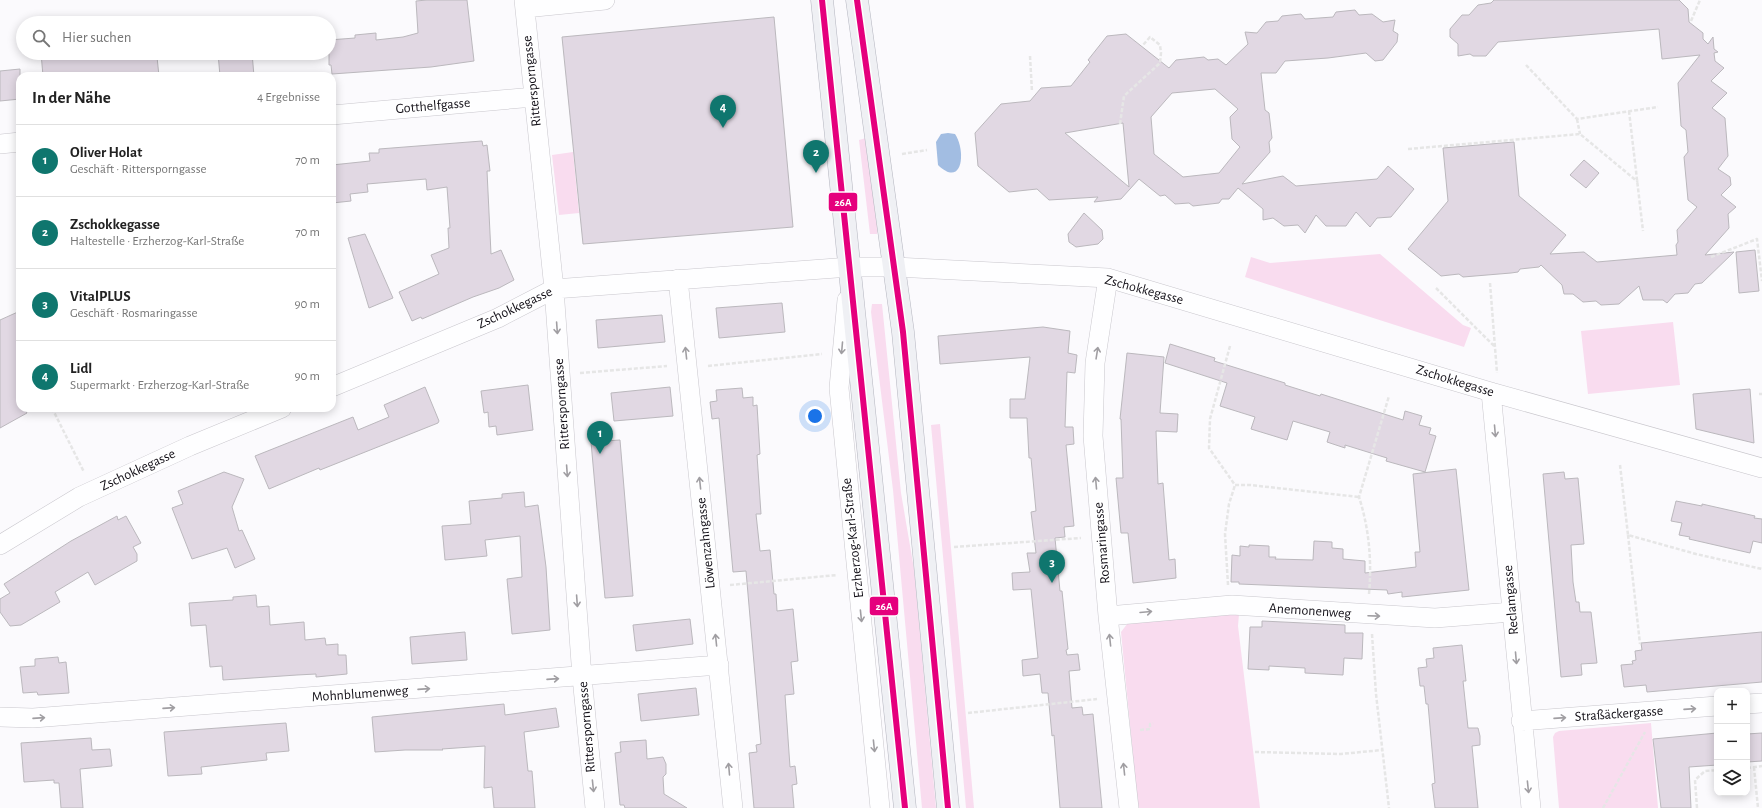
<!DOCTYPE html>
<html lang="de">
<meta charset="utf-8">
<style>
body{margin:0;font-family:"Alegreya Sans",sans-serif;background:#f6f6f6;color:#222}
.controls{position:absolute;right:12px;bottom:12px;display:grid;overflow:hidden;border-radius:8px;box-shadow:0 2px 10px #0003}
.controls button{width:36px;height:36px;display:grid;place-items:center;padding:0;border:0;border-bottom:1px solid #e0e0e0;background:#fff;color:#222;font:20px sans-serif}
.you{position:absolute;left:815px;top:416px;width:14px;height:14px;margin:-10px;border:3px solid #fff;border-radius:50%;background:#1a73e8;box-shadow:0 0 0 6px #1a73e833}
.badge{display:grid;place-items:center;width:26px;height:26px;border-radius:50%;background:#0f766e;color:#fff;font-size:13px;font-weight:700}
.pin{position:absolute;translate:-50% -33px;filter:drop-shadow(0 1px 2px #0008)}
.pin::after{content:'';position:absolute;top:21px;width:14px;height:12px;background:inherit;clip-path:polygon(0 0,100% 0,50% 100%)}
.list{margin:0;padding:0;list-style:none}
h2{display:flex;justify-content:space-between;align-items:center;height:52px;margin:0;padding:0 16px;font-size:17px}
h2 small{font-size:13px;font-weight:400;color:#767676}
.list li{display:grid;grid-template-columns:26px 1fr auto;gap:12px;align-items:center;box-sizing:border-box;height:72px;padding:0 16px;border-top:1px solid #e0e0e0}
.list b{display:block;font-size:15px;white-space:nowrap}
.list p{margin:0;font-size:13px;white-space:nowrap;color:#767676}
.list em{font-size:13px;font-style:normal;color:#767676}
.icon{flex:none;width:22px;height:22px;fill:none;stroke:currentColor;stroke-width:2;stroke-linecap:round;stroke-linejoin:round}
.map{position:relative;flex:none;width:1762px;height:808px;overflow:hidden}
.search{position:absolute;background:#fff;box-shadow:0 2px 10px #0003;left:16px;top:16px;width:320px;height:44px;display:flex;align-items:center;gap:10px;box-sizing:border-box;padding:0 14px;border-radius:22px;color:#767676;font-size:15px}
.panel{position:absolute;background:#fff;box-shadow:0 2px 10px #0003;left:16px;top:72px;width:320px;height:340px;border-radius:12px}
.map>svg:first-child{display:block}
.green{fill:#f9dcef}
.water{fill:#a2bde2}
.building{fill:#e1d8e3;stroke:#bbb8bd;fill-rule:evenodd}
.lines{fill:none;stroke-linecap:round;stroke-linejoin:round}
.street-casing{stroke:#c9c7cd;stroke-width:20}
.primary-casing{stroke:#b4b5bf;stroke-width:23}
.path{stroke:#e6e6e6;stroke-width:2.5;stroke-dasharray:4 2;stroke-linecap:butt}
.street{stroke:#fefeff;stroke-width:19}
.primary{stroke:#eff0f4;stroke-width:22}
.bus-1-casing{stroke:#fff;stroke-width:9}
.bus-1{stroke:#e5007d;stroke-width:6}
.oneway{stroke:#a09ea2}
.labels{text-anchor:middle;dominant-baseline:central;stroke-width:3;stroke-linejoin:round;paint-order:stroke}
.street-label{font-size:14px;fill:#120f17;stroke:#fff}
.line-badge{stroke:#fff;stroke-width:1.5}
.badge-label{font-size:11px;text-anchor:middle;font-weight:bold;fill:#fff}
</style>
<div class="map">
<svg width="1762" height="808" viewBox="0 0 1762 808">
<rect width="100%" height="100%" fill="#fbfafd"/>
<path class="green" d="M866 138 879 225 877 234H870L859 140Z
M573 152 579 213 559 215 552 155Z
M1380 254 1463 325 1471 328 1464 347 1245 277 1251 257 1270 263Z
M872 304H882L901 493 914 569 936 808H922L893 490 871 312Z
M1673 322 1680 385 1588 394 1581 331Z
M940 424 974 808H966L931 425Z
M1239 614 1238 626 1260 808H1138L1121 632 1131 619Z
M1651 723 1658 808H1559L1553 737 1555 733 1559 731Z"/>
<path class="water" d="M948 133 955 134C966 150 963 189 938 165L936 142 941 134Z"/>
<path class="building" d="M427 0H467L474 61 431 67 332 74 331 65H329V40L355 38V35L376 33V40L403 37 418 33 416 1Z
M1494 0H1679L1688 9 1689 22 1703 33V39L1708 44 1713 37 1714 49 1718 52 1714 53 1715 61 1724 68 1711 81 1727 93 1712 108 1725 118 1728 156 1718 169 1730 177 1731 185 1721 195 1736 207 1728 214 1729 228 1705 255 1734 252 1702 283 1695 284 1688 293 1675 294 1667 303 1663 300H1643L1639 286 1619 304 1601 305 1596 301 1583 302 1573 294H1564L1562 285 1541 265 1539 267 1520 269 1518 272 1511 273 1463 277 1459 274 1441 276 1408 249 1448 201 1443 148 1514 142 1519 196 1566 235 1550 254 1584 252 1597 262 1677 255 1676 245 1678 242 1677 230 1697 207 1688 200 1684 157 1688 152 1686 130 1681 126 1678 83 1700 55 1662 59 1659 29 1498 42 1486 56H1473L1470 54 1458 56V44L1450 37V29L1462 15H1469L1478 5 1491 3Z
M1355 10 1359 15 1372 14 1383 22 1395 20 1393 31 1398 34 1397 42 1383 60 1375 61 1366 53 1328 58 1285 61 1276 73H1261L1265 110 1269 113 1272 138 1269 142 1270 152 1242 184 1283 176 1296 186 1377 179 1388 166 1414 189 1391 217 1377 218 1370 227 1356 212 1346 226H1326L1316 215 1305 233 1298 225 1284 226 1273 218 1263 220V209L1238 188 1229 199H1222L1219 203 1193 206 1189 203 1175 204 1165 195 1160 196 1139 179 1121 199 1094 202 1098 197 1049 200 1037 189 1009 192 978 166 975 133 1001 104 1030 101 1041 88 1071 86 1090 62 1088 60 1107 36 1126 34 1169 68 1176 60 1204 57 1208 60 1218 59 1226 65 1248 44 1245 32 1257 33 1266 22 1278 21 1282 16 1301 14 1305 19 1333 17 1336 12ZM1215 89 1238 109 1230 117 1232 139 1240 147 1219 173 1183 177 1154 154 1151 117 1172 93ZM1123 123 1129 187 1065 133Z
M774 17 793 227 583 244 562 37Z
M41 53H153L154 57H157L159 76H43Z
M218 53H252L254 76H220Z
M20 69V99L0 101V71Z
M482 141 483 146 487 145 490 171H487L491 254 501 250 514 280 499 288 473 297 422 319 421 317 412 321 399 292 439 274 431 255 449 248 448 228H450L447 187 427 190 426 179 367 184 368 192 350 194 351 201 332 203V165L370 161 369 153H379V149Z
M1584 160 1599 173 1586 188 1570 175Z
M1084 213 1102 230 1103 239 1098 244 1076 247 1069 242 1068 234Z
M365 234 393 298 369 308 348 238Z
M1755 250 1759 291 1739 293 1736 252Z
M782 303 785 332 719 338 716 308Z
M20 311V408H24L27 413 0 428V320Z
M662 315 665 342 598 348 596 320Z
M1043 327 1070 331 1068 353 1077 355 1075 373 1067 372 1065 427H1073L1074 444 1066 445 1074 526 1064 527 1065 537 1055 538 1060 591H1062L1068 649 1066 650 1067 655 1078 654 1080 670 1069 671 1072 708 1082 707 1083 715 1093 714 1102 808H1060L1054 735 1052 736 1048 693H1042L1040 674 1023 676 1022 660 1038 658 1031 589 1013 590 1012 573 1030 572 1027 553H1036L1031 512 1036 511 1031 458H1029L1027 418H1010V399H1025L1030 357 940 364 938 336Z
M1170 344 1215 358 1214 361 1285 383V385L1320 396 1321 394 1403 420 1405 411 1422 416 1419 425 1431 428 1429 434 1436 436 1425 472 1386 461 1387 458 1345 445V448L1327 442 1330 432 1293 421 1287 440 1251 429 1255 417 1220 406 1227 383 1165 363Z
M1127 353 1164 357 1160 413 1178 414 1177 432 1156 431 1158 484 1163 483 1169 560 1175 559 1176 578 1133 583 1128 533H1121L1116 478H1123L1121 419H1120Z
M528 385 533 430 497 435 496 426 489 427 488 412 484 413 481 391Z
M425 387 439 421 438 423 320 470 319 468 269 489 255 456 353 417 358 430 389 417 384 405Z
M670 387 673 416 614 421 611 393Z
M742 388 743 398 753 397V406L757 405 760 454 757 455 761 514H756L760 551 770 550 774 594H776L777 611 793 609 798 661 791 662 794 694 785 695 790 767 795 766 797 784 792 785 794 808H754L749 753 757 752 756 745 761 744 746 571 733 572 719 418 712 419 710 402 717 401 716 390Z
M1750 389 1754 443 1696 429 1693 394Z
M620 440 633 596 605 598 591 442Z
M1456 469 1469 590 1402 597V592L1388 594 1387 590 1239 584V582H1231L1232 555 1240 556V546L1249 547V545L1269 546V557H1276L1275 559 1313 560 1314 541 1332 542V548L1343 549V559L1365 561V573L1416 567 1415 552H1420L1413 474Z
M224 472 244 479 232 507 239 531 242 530 255 559 235 568 227 548 192 559 172 508 183 504 178 491Z
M1564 472 1565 479 1578 478 1584 544 1571 545 1573 582 1576 602H1579L1580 612H1591L1597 663 1581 664 1582 675 1561 677 1543 474Z
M524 492 525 507 538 505 546 567 550 630 512 634 507 579 522 577 520 536 485 540 487 556 445 560 442 526 471 524 469 501 502 498V494Z
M1676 501 1702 506V504L1755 516 1754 518 1762 519V543L1753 541 1750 553 1689 539 1690 537 1679 535 1682 523 1671 521Z
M117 516 118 520 126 516 141 543 133 547 137 554V561L95 585 88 572 55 592 60 602 21 625 10 626 0 612V599L10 593 4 584 71 541Z
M256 595 257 607 269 606 270 625 304 622 305 640 325 638 326 645 338 644V655H346L347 674 316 677V674L297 675 223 680 222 666 210 667 206 625 191 626 189 603 233 600V597Z
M690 619 693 644 636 651 633 625Z
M1262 621 1345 625V633H1363L1362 659 1344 658 1343 675 1305 673V668L1269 666V670L1248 669 1250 627H1262Z
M465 632 467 660 412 664 410 637Z
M1762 632V682L1647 692 1646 685 1624 687 1621 665 1633 664 1632 661 1636 660 1635 651 1642 650 1641 643Z
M1462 645 1466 681H1463L1468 728H1478L1480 736V745L1472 746 1478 808H1435L1432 784 1435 783 1428 704H1426L1424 686H1420L1418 668 1427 667 1426 659 1434 658 1433 648Z
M58 657 59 663 66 662 69 693 38 695 37 692 23 693 20 667 35 666V659Z
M696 688 699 715 641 721 638 694Z
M504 704 505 715 556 708 559 727 524 732 528 771H532L535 808H494L492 787 484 788 485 746 442 749 443 750H405L375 752 372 717Z
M286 723 289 751 266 753 267 760 201 767 202 774 168 776 164 732Z
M1717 733V765L1689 767 1691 808H1661L1653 739Z
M1762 733V761L1747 762V734Z
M91 738 92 750 110 749 112 766 80 769 83 808H61L59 783H54V780L24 782 21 743Z
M646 740 647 759 663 757 666 764V774L663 777 664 794 687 808H625L624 805H620L615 753 621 752 620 742Z"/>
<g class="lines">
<defs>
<path id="street" d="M524 0 554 289 582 677 595 808
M525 8 605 0
M332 115 534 97
M0 144 20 142
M1108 278 1095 363 1093 436 1108 616 1129 808
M678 279 733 808
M847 300 839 388 880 808
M332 387 498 318 554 289 850 267H895L1108 278 1491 392 1762 468
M1491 392 1531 808
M0 545 79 497 190 446 282 408
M1108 616 1232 605 1435 618 1512 612
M1747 704 1762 703
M0 717 33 718 719 665
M1521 721 1717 706"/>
<path id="primary" d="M822 0 905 808
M857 0 903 332 948 808"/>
</defs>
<use href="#street" class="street-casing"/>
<use href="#primary" class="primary-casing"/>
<path class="path" d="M1691 21 1700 0
M1030 56 1032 92
M1526 65 1577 119 1658 107
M1629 111 1643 231
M1577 119 1580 134
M1120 124 1124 96 1160 63 1161 53 1160 45 1150 37 1143 45
M1408 149 1580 134 1638 182
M902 154 927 150
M1711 257 1757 239 1762 281
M1490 283 1497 373
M1436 288 1494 346
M1230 346 1210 419 1209 448 1235 485H1250L1359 497
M708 366 822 354
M580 373 667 366
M1759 394H1762
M52 408 84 472
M1620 465 1628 535 1696 554 1762 569
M1628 535 1640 644
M954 547 1081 538
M730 585 837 575
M1228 585 1225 534 1229 504 1235 485
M1369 594C1372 561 1369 528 1359 497L1389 396
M1372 634 1376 694 1389 808
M968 713 1097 699
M1140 730 1150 729V724L1153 723
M1255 752 1341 754 1382 750
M1754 767 1758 808
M1747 768 1762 766
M1603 808 1645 732
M1697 808 1695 780 1705 771 1717 770"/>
<use href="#street" class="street"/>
<use href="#primary" class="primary"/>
<defs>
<path id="bus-1" d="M822 0 905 808
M857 0 903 332 948 808"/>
</defs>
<use href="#bus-1" class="bus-1-casing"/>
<use href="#bus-1" class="bus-1"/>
</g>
<defs><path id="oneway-shaft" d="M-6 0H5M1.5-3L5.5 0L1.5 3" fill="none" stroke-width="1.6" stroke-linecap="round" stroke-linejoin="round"/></defs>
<g class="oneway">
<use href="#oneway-shaft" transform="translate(557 328) rotate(86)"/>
<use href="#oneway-shaft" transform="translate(842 348) rotate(95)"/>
<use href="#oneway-shaft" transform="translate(686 353) rotate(-96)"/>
<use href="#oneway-shaft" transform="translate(1097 353) rotate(-81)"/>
<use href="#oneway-shaft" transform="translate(1495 431) rotate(85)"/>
<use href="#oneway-shaft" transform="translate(567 471) rotate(86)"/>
<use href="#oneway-shaft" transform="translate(700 483) rotate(-96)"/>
<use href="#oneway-shaft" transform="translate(1096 483) rotate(-95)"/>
<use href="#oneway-shaft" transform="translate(577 601) rotate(86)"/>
<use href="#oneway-shaft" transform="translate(1146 612) rotate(-5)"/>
<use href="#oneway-shaft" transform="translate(861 616) rotate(84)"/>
<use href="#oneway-shaft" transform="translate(1374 616) rotate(2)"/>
<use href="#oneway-shaft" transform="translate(716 640) rotate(-96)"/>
<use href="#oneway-shaft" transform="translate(1110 640) rotate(-96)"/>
<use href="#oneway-shaft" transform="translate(1516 658) rotate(85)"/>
<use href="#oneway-shaft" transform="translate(553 679) rotate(-4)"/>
<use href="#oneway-shaft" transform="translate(424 689) rotate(-4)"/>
<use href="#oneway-shaft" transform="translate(169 708) rotate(-4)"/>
<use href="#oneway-shaft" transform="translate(1690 709) rotate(-4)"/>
<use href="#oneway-shaft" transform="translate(39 718) rotate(-4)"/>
<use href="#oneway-shaft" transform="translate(1560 718) rotate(-4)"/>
<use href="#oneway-shaft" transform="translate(874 746) rotate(84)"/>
<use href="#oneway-shaft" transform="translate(729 769) rotate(-95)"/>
<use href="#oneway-shaft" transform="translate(1124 769) rotate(-96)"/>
<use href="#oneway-shaft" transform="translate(593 786) rotate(84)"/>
<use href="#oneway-shaft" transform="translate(1528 787) rotate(84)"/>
</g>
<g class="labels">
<g class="street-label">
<text transform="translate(532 81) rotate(-96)">Rittersporngasse</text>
<text transform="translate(433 106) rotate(-5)">Gotthelfgasse</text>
<text transform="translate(1144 290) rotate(15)">Zschokkegasse</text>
<text transform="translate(515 308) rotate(-25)">Zschokkegasse</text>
<text transform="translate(1455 381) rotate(17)">Zschokkegasse</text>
<text transform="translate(562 404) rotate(-94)">Rittersporngasse</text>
<text transform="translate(138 470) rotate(-25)">Zschokkegasse</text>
<text transform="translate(853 538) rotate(-96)">Erzherzog-Karl-Straße</text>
<text transform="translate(706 543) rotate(-96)">Löwenzahngasse</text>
<text transform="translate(1102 543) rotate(-95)">Rosmaringasse</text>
<text transform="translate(1511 600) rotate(-95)">Reclamgasse</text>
<text transform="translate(1310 611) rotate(4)">Anemonenweg</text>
<text transform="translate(360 694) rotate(-4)">Mohnblumenweg</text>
<text transform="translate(1619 714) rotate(-4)">Straßäckergasse</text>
<text transform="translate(587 727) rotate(-95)">Rittersporngasse</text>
</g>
</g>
<g class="line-badge">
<rect x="828" y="192" width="30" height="20" rx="4" fill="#e5007d"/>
<rect x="869" y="596" width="30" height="20" rx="4" fill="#e5007d"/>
</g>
<g class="badge-label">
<text x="843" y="206">26A</text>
<text x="884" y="610">26A</text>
</g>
</svg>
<div class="controls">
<button>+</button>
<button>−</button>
<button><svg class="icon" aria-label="layers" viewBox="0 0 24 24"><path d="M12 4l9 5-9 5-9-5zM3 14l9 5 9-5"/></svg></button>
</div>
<div class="you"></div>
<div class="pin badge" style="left:600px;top:454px">1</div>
<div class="pin badge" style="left:816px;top:173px">2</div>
<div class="pin badge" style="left:1052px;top:583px">3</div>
<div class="pin badge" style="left:723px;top:128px">4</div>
<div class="search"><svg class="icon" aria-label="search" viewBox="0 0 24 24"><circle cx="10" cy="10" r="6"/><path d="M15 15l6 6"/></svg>Hier suchen</div>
<section class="panel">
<h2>In der Nähe<small>4 Ergebnisse</small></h2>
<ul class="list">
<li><span class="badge">1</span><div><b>Oliver Holat</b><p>Geschäft · Rittersporngasse</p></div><em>70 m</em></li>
<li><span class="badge">2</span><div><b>Zschokkegasse</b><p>Haltestelle · Erzherzog-Karl-Straße</p></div><em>70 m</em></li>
<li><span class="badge">3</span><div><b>VitalPLUS</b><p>Geschäft · Rosmaringasse</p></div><em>90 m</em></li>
<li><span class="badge">4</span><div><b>Lidl</b><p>Supermarkt · Erzherzog-Karl-Straße</p></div><em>90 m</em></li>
</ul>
</section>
</div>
